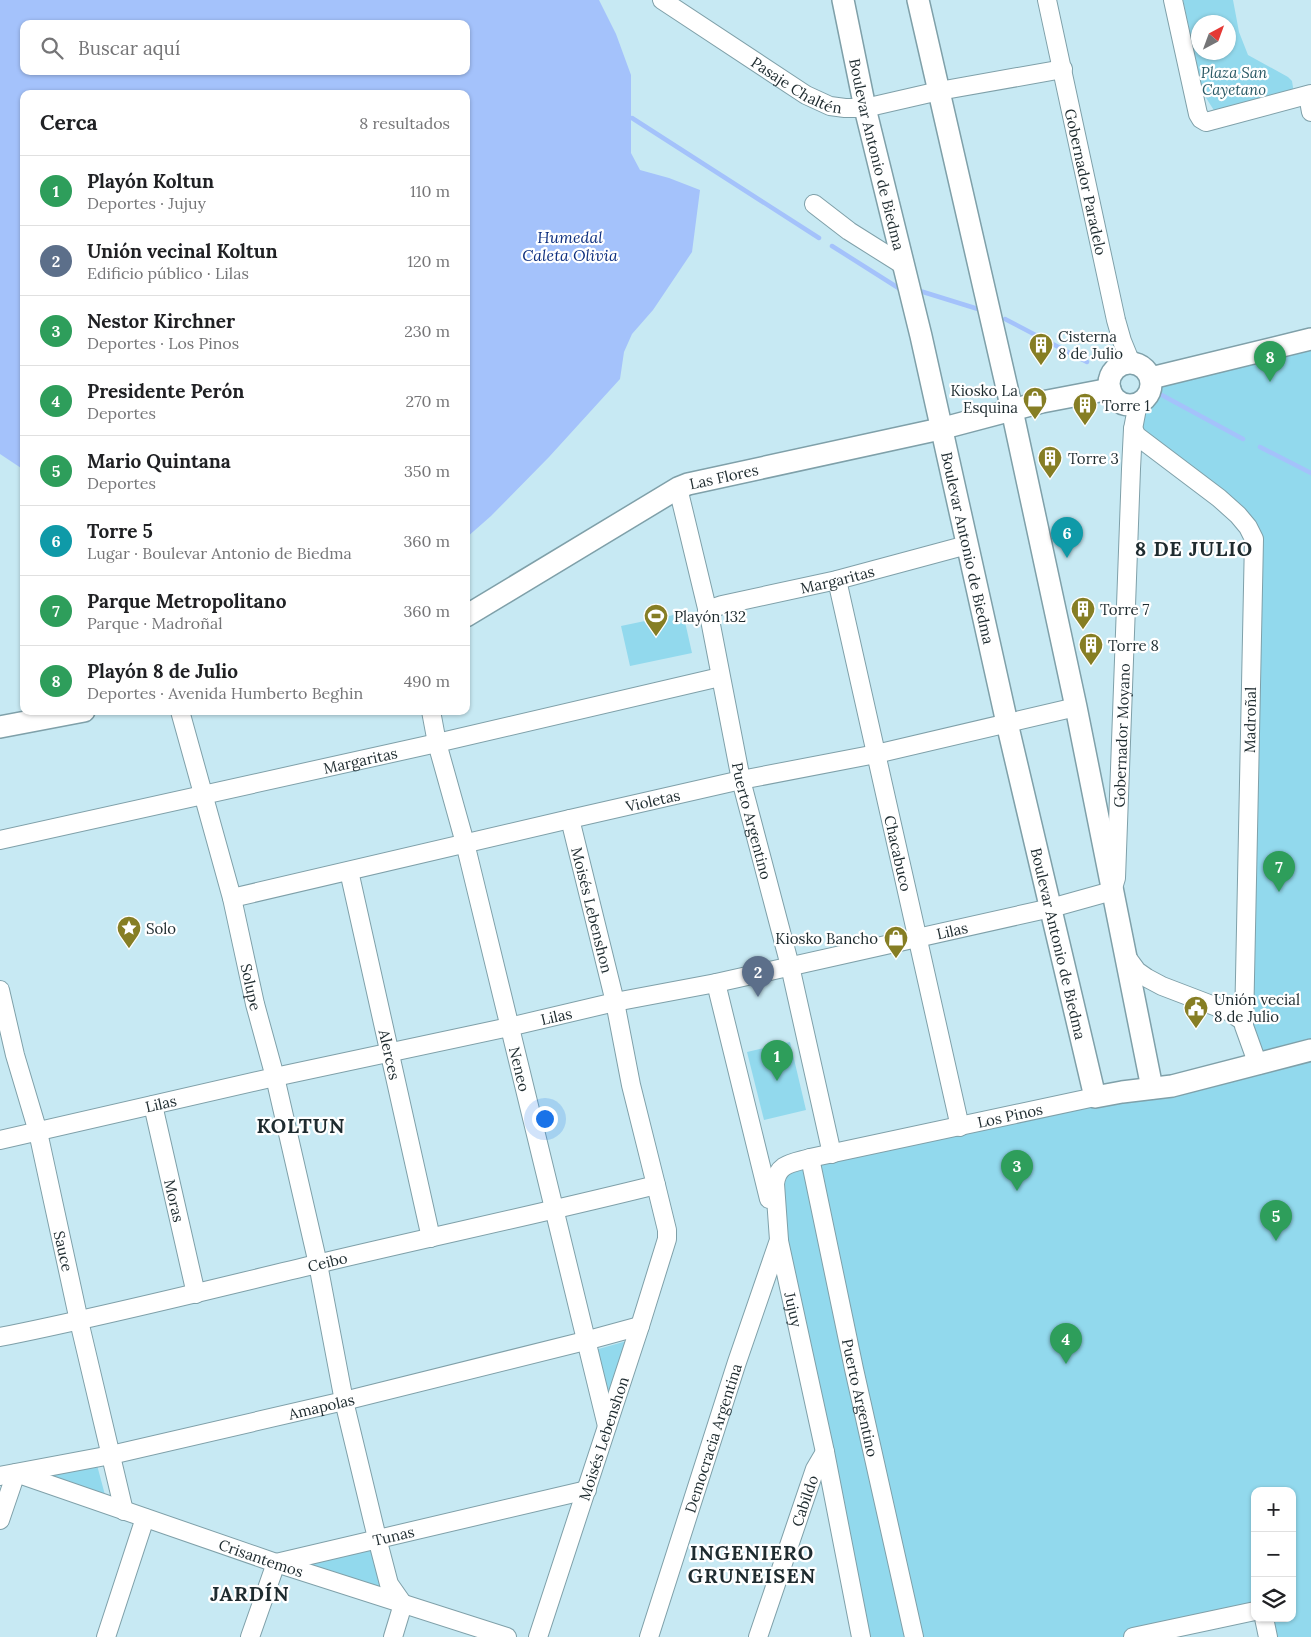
<!DOCTYPE html>
<html lang="es">
<meta charset="utf-8">
<style>
body{margin:0;font-family:Lora,serif;background:#f6f6f6;color:#202124}
.controls{position:absolute;right:15px;bottom:15px;display:grid;overflow:hidden;border-radius:10px;box-shadow:0 1px 4px #0004}
.controls button{width:45px;height:45px;display:grid;place-items:center;padding:0;border:0;border-bottom:1px solid #e0e0e0;background:#fff;color:#202124;font:25px sans-serif}
.compass{position:absolute;left:1191px;top:15px;width:45px;height:45px;border-radius:50%;background:#fff;box-shadow:0 1px 4px #0004;rotate:41deg}
.you{position:absolute;left:544px;top:1118px;width:18px;height:18px;margin:-12px;border:4px solid #fff;border-radius:50%;background:#1a73e8;box-shadow:0 0 0 8px #1a73e833}
.badge{display:grid;place-items:center;width:32px;height:32px;border-radius:50%;background:#867e24;color:#fff;font-size:16px;font-weight:700}
.pin{position:absolute;translate:-50% -41px;filter:drop-shadow(0 1px 2px #0008)}
.pin::after{content:'';position:absolute;top:26px;width:18px;height:15px;background:inherit;clip-path:polygon(0 0,100% 0,50% 100%)}
.list{margin:0;padding:0;list-style:none}
h2{display:flex;justify-content:space-between;align-items:center;height:65px;margin:0;padding:0 20px;font-size:21px}
h2 small{font-size:16px;font-weight:400;color:#757577}
.list li{display:grid;grid-template-columns:32px 1fr auto;gap:15px;align-items:center;box-sizing:border-box;height:70px;padding:0 20px;border-top:1px solid #e0e0e0}
.list b{display:block;font-size:19px;white-space:nowrap}
.list p{margin:0;font-size:16px;white-space:nowrap;color:#757577}
.list em{font-size:16px;font-style:normal;color:#757577}
.icon{flex:none;width:28px;height:28px;fill:none;stroke:currentColor;stroke-width:2;stroke-linecap:round;stroke-linejoin:round}
.map{position:relative;flex:none;width:1311px;height:1637px;overflow:hidden}
.search{position:absolute;background:#fff;box-shadow:0 1px 4px #0004;left:20px;top:20px;width:450px;height:55px;display:flex;align-items:center;gap:12px;box-sizing:border-box;padding:0 18px;border-radius:10px;color:#757577;font-size:19px}
.panel{position:absolute;background:#fff;box-shadow:0 1px 4px #0004;left:20px;top:90px;width:450px;height:625px;border-radius:10px}
.map>svg:first-child{display:block}
.green{fill:#92d9ed;fill-rule:evenodd}
.water{fill:#a4c2fb;fill-rule:evenodd}
.lines{fill:none;stroke-linecap:round;stroke-linejoin:round}
.stream{stroke:#a4c2fb;stroke-width:4.5}
.minor-casing{stroke:#7fa0a9;stroke-width:20}
.tertiary-casing{stroke:#7fa0a9;stroke-width:24}
.minor{stroke:#fff;stroke-width:18}
.tertiary{stroke:#fff;stroke-width:21}
.labels{text-anchor:middle;dominant-baseline:central;stroke-width:4.5;stroke-linejoin:round;paint-order:stroke}
.park-label{font-size:15px;font-style:italic;fill:#2a5a66;stroke:#fff}
.street-label{font-size:15px;fill:#1e2b2f;stroke:#fff}
.poi-label{font-size:15px;fill:#1e2b2f;stroke:#fff;text-anchor:start}
.water-label{font-size:16px;font-style:italic;fill:#0e307f;stroke:#fff}
.district-label{font-size:20px;font-weight:bold;letter-spacing:1px;fill:#1e2b2f;stroke:#fff}
</style>
<div class="map">
<svg width="1311" height="1637" viewBox="0 0 1311 1637">
<rect width="100%" height="100%" fill="#c7e9f3"/>
<path class="green" d="M1183 0H1233L1239 32 1248 55 1288 77 1292 81 1294 94 1215 112 1203 93ZM1198 22H1228V52H1198Z
M1311 339V1637H1268L1264 1618H1292V1491H1255V1611L1133 1637H861L779 1240 782 1167 1258 1064 1244 1026 1254 539 1137 436 1144 400 1150 390 1151 384Z
M683 613 692 653 630 666 621 626Z
M790 1042 806 1110 764 1120 747 1052Z
M630 1340 608 1404 595 1350Z
M97 1465 105 1495 49 1475Z
M371 1544 389 1593 300 1563Z"/>
<path class="water" d="M0 0H599L616 34 631 75V153L640 170 669 178 700 190 692 252 653 310 632 334 624 352 620 379 549 457 491 516 466 538V94H24V470L0 454ZM24 24H466V71H24Z"/>
<g class="lines">
<path class="stream" d="M632 118 819 238
M832 246 900 289
M920 291 978 309
M1005 319 1087 362
M1158 393 1243 439
M1260 447 1311 473"/>
<defs>
<g id="minor">
<path id="s1" d="M662 0 806 95 830 106 845 108H865L939 91 1063 69"/>
<path id="s2" d="M1047 0 1116 320 1122 341 1131 363"/>
<path d="M1173 0 1198 114 1201 119 1206 122 1311 94"/>
<path d="M1308 95 1311 112"/>
<path d="M814 204 849 231 903 265"/>
<path d="M1133 429 1137 436 1219 498 1238 515 1248 527 1254 539 1244 1026 1258 1065"/>
<path id="s3" d="M678 488 711 625 741 780 790 966 832 1154"/>
<path id="s4" d="M837 580 960 1127"/>
<path id="s5" d="M707 610 722 605 837 580 967 545"/>
<path id="s6" d="M180 711 232 898 255 1004 275 1077 318 1264 344 1401 377 1538 389 1584 403 1604"/>
<path id="s7" d="M431 711 437 743 465 843 607 1426"/>
<path id="s8" d="M0 840 437 743 720 677"/>
<path id="s9" d="M349 871 431 1238"/>
<path id="s10" d="M232 898 570 819 741 780 876 754 1076 707"/>
<path d="M1126 956 1137 971 1147 978 1162 986 1230 1012 1244 1022"/>
<path d="M716 983 769 1199"/>
<path id="s11" d="M0 990 15 1055 38 1132 79 1321 124 1511"/>
<path id="s12" d="M153 1105 196 1294"/>
<path id="s13" d="M0 1140 275 1077 509 1027 615 1002 716 983 1051 908 1112 891 1116 878 1131 469 1133 429 1138 403"/>
<path id="s14" d="M810 1158 854 1369 914 1637"/>
<path id="s15" d="M779 1241 825 1452 861 1637"/>
<path id="s16" d="M0 1337C106 1316 212 1289 317 1264 430 1237 544 1213 656 1185"/>
<path id="s17" d="M0 1476 111 1455 344 1401 585 1341 640 1326"/>
<path id="s18" d="M0 1520 16 1473 276 1563 507 1637"/>
<path d="M1264 1618 1268 1637"/>
<path d="M106 1637 145 1518"/>
<path id="s19" d="M250 1637 276 1563 587 1490"/>
<path d="M393 1637 403 1604"/>
<path id="s20" d="M538 1637 640 1326 667 1239V1230L656 1185 631 1085 615 1002 570 819"/>
<path id="s21" d="M649 1637 737 1362 779 1240 775 1184C777 1163 793 1163 810 1158L1095 1097"/>
<path id="s22" d="M758 1637 815 1469 825 1452"/>
<path d="M1133 1637 1255 1611"/>
</g>
<g id="tertiary">
<path id="s23" d="M843 0 865 108 921 336 1007 723 1095 1097 1122 1092 1172 1086 1311 1050"/>
<path d="M918 0 1012 410 1076 707 1152 1088"/>
<circle cx="1130" cy="384" r="21"/>
<path d="M1151 378 1311 339"/>
<path id="s24" d="M466 616 678 488 688 484 940 429 1042 402 1110 389"/>
<path d="M0 727 84 711"/>
</g>
</defs>
<use href="#minor" class="minor-casing"/>
<use href="#tertiary" class="tertiary-casing"/>
<use href="#minor" class="minor"/>
<use href="#tertiary" class="tertiary"/>
</g>
<defs>
<symbol id="building-pin" viewBox="-11 -11 22 30"><path d="M0 17L-7.5 6A9.5 9.5 0 1 1 7.5 6Z" fill="#867e24" stroke="#fff"/><path d="M-4-6H4V6H1V3H-1V6H-4ZM-2.5-4.3h1.7v1.8h-1.7ZM.8-4.3h1.7v1.8H.8ZM-2.5-1h1.7V.8h-1.7ZM.8-1h1.7V.8H.8Z" fill="#fff"/></symbol>
<symbol id="shop-pin" viewBox="-11 -11 22 30"><path d="M0 17L-7.5 6A9.5 9.5 0 1 1 7.5 6Z" fill="#867e24" stroke="#fff"/><path d="M-5-2.5h2.3a2.7 3.5 0 0 1 5.4 0H5L5.5 6h-11ZM-1.5-2.5h3a1.5 2.3 0 0 0-3 0Z" fill="#fff"/></symbol>
<symbol id="stadium-pin" viewBox="-11 -11 22 30"><path d="M0 17L-7.5 6A9.5 9.5 0 1 1 7.5 6Z" fill="#867e24" stroke="#fff"/><path d="M0-5a6.5 5 0 1 0 0 10a6.5 5 0 1 0 0-10ZM-3.5-1.8h7v3.6h-7Z" fill="#fff"/></symbol>
<symbol id="sight-pin" viewBox="-11 -11 22 30"><path d="M0 17L-7.5 6A9.5 9.5 0 1 1 7.5 6Z" fill="#867e24" stroke="#fff"/><path d="M0-6L1.8-2.2L6-1.7L2.9 1.2L3.7 5.4L0 3.3L-3.7 5.4L-2.9 1.2L-6-1.7L-1.8-2.2Z" fill="#fff"/></symbol>
<symbol id="civic-pin" viewBox="-11 -11 22 30"><path d="M0 17L-7.5 6A9.5 9.5 0 1 1 7.5 6Z" fill="#867e24" stroke="#fff"/><path d="M-.6-6.5H3V-4.5H.6V-3L4-1V1h2V6H-6V1h2V-1L-.6-3ZM-1.2 2.5V6h2.4V2.5Z" fill="#fff"/></symbol>
</defs>
<g fill-rule="evenodd">
<use href="#building-pin" x="1027" y="331" width="28" height="38"/>
<use href="#shop-pin" x="1021" y="385" width="28" height="38"/>
<use href="#building-pin" x="1071" y="391" width="28" height="38"/>
<use href="#building-pin" x="1036" y="444" width="28" height="38"/>
<use href="#building-pin" x="1069" y="595" width="28" height="38"/>
<use href="#stadium-pin" x="642" y="602" width="28" height="38"/>
<use href="#building-pin" x="1077" y="631" width="28" height="38"/>
<use href="#sight-pin" x="115" y="914" width="28" height="38"/>
<use href="#shop-pin" x="882" y="924" width="28" height="38"/>
<use href="#civic-pin" x="1182" y="994" width="28" height="38"/>
</g>
<g class="labels">
<g class="park-label">
<text x="1234" y="72">Plaza San<tspan x="1234" dy="17">Cayetano</tspan></text>
</g>
<g class="street-label">
<text stroke="none"><textPath href="#s1" startOffset="160">Pasaje Chaltén</textPath></text>
<text stroke="none"><textPath href="#s23" startOffset="158">Boulevar Antonio de Biedma</textPath></text>
<text stroke="none"><textPath href="#s2" startOffset="186">Gobernador Paradelo</textPath></text>
<text stroke="none"><textPath href="#s24" startOffset="295">Las Flores</textPath></text>
<text stroke="none"><textPath href="#s23" startOffset="562">Boulevar Antonio de Biedma</textPath></text>
<text stroke="none"><textPath href="#s5" startOffset="134">Margaritas</textPath></text>
<text transform="translate(1250 720) rotate(-89)">Madroñal</text>
<text stroke="none"><textPath href="#s13" startOffset="1296">Gobernador Moyano</textPath></text>
<text stroke="none"><textPath href="#s8" startOffset="369">Margaritas</textPath></text>
<text stroke="none"><textPath href="#s10" startOffset="432">Violetas</textPath></text>
<text stroke="none"><textPath href="#s3" startOffset="341">Puerto Argentino</textPath></text>
<text stroke="none"><textPath href="#s4" startOffset="280">Chacabuco</textPath></text>
<text transform="translate(592 910) rotate(76)">Moisés Lebenshon</text>
<text stroke="none"><textPath href="#s13" startOffset="975">Lilas</textPath></text>
<text stroke="none"><textPath href="#s23" startOffset="968">Boulevar Antonio de Biedma</textPath></text>
<text stroke="none"><textPath href="#s6" startOffset="285">Solupe</textPath></text>
<text stroke="none"><textPath href="#s13" startOffset="570">Lilas</textPath></text>
<text stroke="none"><textPath href="#s9" startOffset="188">Alerces</textPath></text>
<text stroke="none"><textPath href="#s7" startOffset="369">Neneo</textPath></text>
<text stroke="none"><textPath href="#s13" startOffset="165">Lilas</textPath></text>
<text stroke="none"><textPath href="#s21" startOffset="726">Los Pinos</textPath></text>
<text stroke="none"><textPath href="#s12" startOffset="98">Moras</textPath></text>
<text stroke="none"><textPath href="#s11" startOffset="269">Sauce</textPath></text>
<text stroke="none"><textPath href="#s16" startOffset="336">Ceibo</textPath></text>
<text stroke="none"><textPath href="#s15" startOffset="70">Jujuy</textPath></text>
<text stroke="none"><textPath href="#s14" startOffset="245">Puerto Argentino</textPath></text>
<text stroke="none"><textPath href="#s17" startOffset="329">Amapolas</textPath></text>
<text stroke="none"><textPath href="#s20" startOffset="209">Moisés Lebenshon</textPath></text>
<text stroke="none"><textPath href="#s21" startOffset="209">Democracia Argentina</textPath></text>
<text stroke="none"><textPath href="#s22" startOffset="144">Cabildo</textPath></text>
<text stroke="none"><textPath href="#s19" startOffset="199">Tunas</textPath></text>
<text stroke="none"><textPath href="#s18" startOffset="309">Crisantemos</textPath></text>
</g>
<g class="poi-label">
<text x="1058" y="336">Cisterna<tspan x="1058" dy="17">8 de Julio</tspan></text>
<text x="1018" y="390" text-anchor="end">Kiosko La<tspan x="1018" dy="17">Esquina</tspan></text>
<text x="1102" y="405">Torre 1</text>
<text x="1068" y="458">Torre 3</text>
<text x="1100" y="609">Torre 7</text>
<text x="674" y="616">Playón 132</text>
<text x="1108" y="645">Torre 8</text>
<text x="146" y="928">Solo</text>
<text x="878" y="938" text-anchor="end">Kiosko Bancho</text>
<text x="1214" y="999">Unión vecial<tspan x="1214" dy="17">8 de Julio</tspan></text>
</g>
<g class="water-label">
<text x="570" y="237">Humedal<tspan x="570" dy="18">Caleta Olivia</tspan></text>
</g>
<g class="district-label">
<text x="1194" y="548">8 DE JULIO</text>
<text x="301" y="1125">KOLTUN</text>
<text x="752" y="1552">INGENIERO<tspan x="752" dy="23">GRUNEISEN</tspan></text>
<text x="250" y="1593">JARDÍN</text>
</g>
</g>
</svg>
<div class="controls">
<button>+</button>
<button>−</button>
<button><svg class="icon" aria-label="layers" viewBox="0 0 24 24"><path d="M12 4l9 5-9 5-9-5zM3 14l9 5 9-5"/></svg></button>
</div>
<svg class="compass" viewBox="-18 -18 36 36"><path d="M0-13l5 13h-10z" fill="#e53935"/><path d="M0 13l5-13h-10z" fill="#757577"/></svg>
<div class="you"></div>
<div class="pin badge" style="left:777px;top:1081px;background:#2e9e5b">1</div>
<div class="pin badge" style="left:758px;top:997px;background:#5c6f8a">2</div>
<div class="pin badge" style="left:1017px;top:1191px;background:#2e9e5b">3</div>
<div class="pin badge" style="left:1066px;top:1364px;background:#2e9e5b">4</div>
<div class="pin badge" style="left:1276px;top:1241px;background:#2e9e5b">5</div>
<div class="pin badge" style="left:1067px;top:558px;background:#0f9aa8">6</div>
<div class="pin badge" style="left:1279px;top:892px;background:#2e9e5b">7</div>
<div class="pin badge" style="left:1270px;top:382px;background:#2e9e5b">8</div>
<div class="search"><svg class="icon" aria-label="search" viewBox="0 0 24 24"><circle cx="10" cy="10" r="6"/><path d="M15 15l6 6"/></svg>Buscar aquí</div>
<section class="panel">
<h2>Cerca<small>8 resultados</small></h2>
<ul class="list">
<li><span class="badge" style="background:#2e9e5b">1</span><div><b>Playón Koltun</b><p>Deportes · Jujuy</p></div><em>110 m</em></li>
<li><span class="badge" style="background:#5c6f8a">2</span><div><b>Unión vecinal Koltun</b><p>Edificio público · Lilas</p></div><em>120 m</em></li>
<li><span class="badge" style="background:#2e9e5b">3</span><div><b>Nestor Kirchner</b><p>Deportes · Los Pinos</p></div><em>230 m</em></li>
<li><span class="badge" style="background:#2e9e5b">4</span><div><b>Presidente Perón</b><p>Deportes</p></div><em>270 m</em></li>
<li><span class="badge" style="background:#2e9e5b">5</span><div><b>Mario Quintana</b><p>Deportes</p></div><em>350 m</em></li>
<li><span class="badge" style="background:#0f9aa8">6</span><div><b>Torre 5</b><p>Lugar · Boulevar Antonio de Biedma</p></div><em>360 m</em></li>
<li><span class="badge" style="background:#2e9e5b">7</span><div><b>Parque Metropolitano</b><p>Parque · Madroñal</p></div><em>360 m</em></li>
<li><span class="badge" style="background:#2e9e5b">8</span><div><b>Playón 8 de Julio</b><p>Deportes · Avenida Humberto Beghin</p></div><em>490 m</em></li>
</ul>
</section>
</div>
